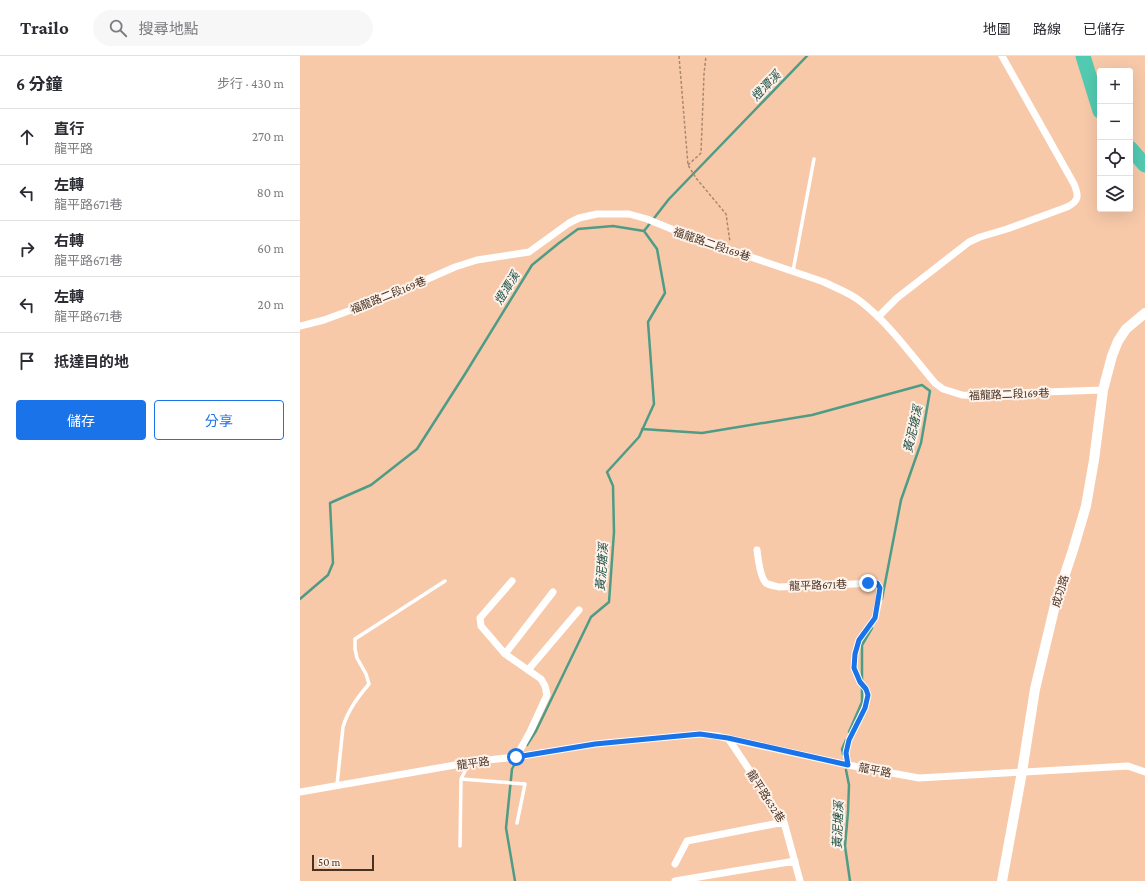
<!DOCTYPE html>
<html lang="zh-TW">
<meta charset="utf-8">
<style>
body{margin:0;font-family:"Crimson Pro","Noto Sans TC",serif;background:#f7f7f7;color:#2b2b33}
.controls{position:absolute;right:12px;top:12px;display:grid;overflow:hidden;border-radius:4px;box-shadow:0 4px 16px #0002}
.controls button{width:36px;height:36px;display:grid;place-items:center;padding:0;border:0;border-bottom:1px solid #e1e1e2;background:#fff;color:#2b2b33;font:20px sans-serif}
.scale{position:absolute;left:12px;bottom:10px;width:62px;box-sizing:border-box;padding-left:4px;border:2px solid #493222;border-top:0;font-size:11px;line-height:14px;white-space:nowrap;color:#493222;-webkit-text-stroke:3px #fef2ea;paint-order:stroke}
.stop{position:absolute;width:12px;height:12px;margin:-9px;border:3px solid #1a73e8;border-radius:50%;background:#fff}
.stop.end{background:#1a73e8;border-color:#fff;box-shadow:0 1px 4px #0008}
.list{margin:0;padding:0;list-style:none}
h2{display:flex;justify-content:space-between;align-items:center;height:52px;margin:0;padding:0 16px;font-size:17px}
h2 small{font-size:13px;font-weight:400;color:#7c7c81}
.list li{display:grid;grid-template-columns:26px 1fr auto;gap:12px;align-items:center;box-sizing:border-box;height:56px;padding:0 16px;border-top:1px solid #e1e1e2}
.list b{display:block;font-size:15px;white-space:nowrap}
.list p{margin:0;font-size:13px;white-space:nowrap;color:#7c7c81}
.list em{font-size:13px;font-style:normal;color:#7c7c81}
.actions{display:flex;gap:8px;padding:12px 16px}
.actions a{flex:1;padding:9px 0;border:1px solid #1a73e8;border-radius:4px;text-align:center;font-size:14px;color:#1a73e8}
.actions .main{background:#1a73e8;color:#fff}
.icon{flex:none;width:22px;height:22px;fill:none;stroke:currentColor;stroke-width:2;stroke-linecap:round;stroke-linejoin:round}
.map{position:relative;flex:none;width:845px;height:825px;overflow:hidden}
header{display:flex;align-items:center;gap:24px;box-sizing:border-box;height:56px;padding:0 20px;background:#fff;border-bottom:1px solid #e1e1e2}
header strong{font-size:19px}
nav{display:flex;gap:22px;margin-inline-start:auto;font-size:14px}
.search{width:280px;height:36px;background:#f7f7f7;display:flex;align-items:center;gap:10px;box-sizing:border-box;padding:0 14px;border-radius:22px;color:#7c7c81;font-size:15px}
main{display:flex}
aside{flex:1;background:#fff}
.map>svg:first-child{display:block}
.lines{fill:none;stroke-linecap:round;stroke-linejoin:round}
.stream{stroke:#4f9c86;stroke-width:2.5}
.river{stroke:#52cab1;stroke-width:15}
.path{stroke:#ab876e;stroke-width:1.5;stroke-dasharray:3 2;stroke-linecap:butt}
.lane{stroke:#fff;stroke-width:3.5}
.street{stroke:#fff;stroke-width:7}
.secondary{stroke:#fff;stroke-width:10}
.route{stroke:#1a73e8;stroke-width:5}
.labels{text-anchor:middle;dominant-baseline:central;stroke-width:4;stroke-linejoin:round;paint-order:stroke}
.street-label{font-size:11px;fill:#493222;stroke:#fef2ea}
.water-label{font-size:12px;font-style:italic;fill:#215449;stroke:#fef2ea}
</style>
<header>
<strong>Trailo</strong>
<div class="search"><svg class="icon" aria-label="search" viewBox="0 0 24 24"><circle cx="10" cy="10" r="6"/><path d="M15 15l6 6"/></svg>搜尋地點</div>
<nav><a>地圖</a><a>路線</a><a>已儲存</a></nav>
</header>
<main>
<aside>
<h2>6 分鐘<small>步行 · 430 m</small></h2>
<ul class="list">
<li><svg class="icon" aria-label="ahead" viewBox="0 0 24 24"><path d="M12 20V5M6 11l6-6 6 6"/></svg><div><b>直行</b><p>龍平路</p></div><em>270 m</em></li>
<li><svg class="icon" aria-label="left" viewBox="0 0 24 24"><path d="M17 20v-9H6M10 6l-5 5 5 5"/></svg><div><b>左轉</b><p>龍平路671巷</p></div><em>80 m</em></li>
<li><svg class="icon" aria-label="right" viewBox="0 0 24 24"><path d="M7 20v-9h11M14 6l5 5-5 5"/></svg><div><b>右轉</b><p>龍平路671巷</p></div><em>60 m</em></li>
<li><svg class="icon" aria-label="left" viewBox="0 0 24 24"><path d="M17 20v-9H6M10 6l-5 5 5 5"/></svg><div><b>左轉</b><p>龍平路671巷</p></div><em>20 m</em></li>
<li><svg class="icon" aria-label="arrive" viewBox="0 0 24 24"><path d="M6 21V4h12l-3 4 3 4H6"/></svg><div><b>抵達目的地</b></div></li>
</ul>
<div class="actions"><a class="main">儲存</a><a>分享</a></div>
</aside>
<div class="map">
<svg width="845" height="825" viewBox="0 0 845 825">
<rect width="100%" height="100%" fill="#f7c9a9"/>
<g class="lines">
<path class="stream" d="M342 373 402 377 512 359 622 329 630 335 621 387 601 444 582 543
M0 543 28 519 33 507 30 447 71 429 117 393 165 318 232 209 259 187 278 173 313 170 344 175 369 143 507 0
M562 624V589L572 572
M549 676 562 646V631
M227 689 236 675 291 561 309 546 314 476 313 430 307 416 339 381 354 348 348 266 365 237 357 193 344 175
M543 698 542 693 546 684
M546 714 549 729 548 756 545 790 550 825
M215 825 206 772 212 713 217 704"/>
<path class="river" d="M783 0 800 55
M830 92 845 109"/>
<path class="path" d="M379 0 388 109 396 122 426 158 430 186
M388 109 401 97 404 18 406 0"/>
<path class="lane" d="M493 215 514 103
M161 723 225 728 217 767
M37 729 43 671C48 654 58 641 69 628L66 618 57 602 55 593V583L145 525
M160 790 161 723 169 707"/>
<path class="street" d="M578 261 597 242 669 186 680 181 707 173 767 151C779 145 779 140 774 128L702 0
M0 270 24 264 89 240 155 211 177 204 229 196 269 167 279 162 297 158H329L347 163 386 179 524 226C536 232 550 237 560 245 590 268 611 299 635 327L643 333 662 339 684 340 713 337 803 334
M457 494C458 502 460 522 466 527 469 529 475 530 479 531L577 527 580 532 579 543 575 562 559 584 555 598 554 612 560 626 566 633 568 639 565 652 549 684 546 697 548 709
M212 525 180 562 181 570 205 598 241 623 245 630 247 639 230 676 216 701
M205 598 253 536
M228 614 279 554
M428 682 484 766 500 825
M0 736 178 705 216 701 295 688 400 678 417 680 548 709 619 722 828 710 845 716
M375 808 387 785 484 766
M375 825 495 805"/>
<path class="secondary" d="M702 825 722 716 735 633 756 545 773 494 786 450 794 404 803 334 812 300 818 285 826 273 845 257"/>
</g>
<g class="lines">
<path class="route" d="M216 701 295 688 400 678 428 682 548 709 546 697 549 684 565 652 568 639 566 633 560 626 554 612 555 598 559 584 575 562 580 532 577 527H568"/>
</g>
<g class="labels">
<g class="street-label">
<text transform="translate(412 188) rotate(19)">福龍路二段169巷</text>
<text transform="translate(88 239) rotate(-22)">福龍路二段169巷</text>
<text transform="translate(709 338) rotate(-2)">福龍路二段169巷</text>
<text transform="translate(518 529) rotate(-2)">龍平路671巷</text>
<text transform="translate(760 535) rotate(-73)">成功路</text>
<text transform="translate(173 707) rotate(-8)">龍平路</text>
<text transform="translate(575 714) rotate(11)">龍平路</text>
<text transform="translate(466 740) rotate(57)">龍平路632巷</text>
</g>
<g class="water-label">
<text transform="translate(466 30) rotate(-46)">燈潭溪</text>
<text transform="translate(207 232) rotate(-58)">燈潭溪</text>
<text transform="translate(613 373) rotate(-77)">黃泥塘溪</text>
<text transform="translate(302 511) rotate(-86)">黃泥塘溪</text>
<text transform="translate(538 769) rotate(-88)">黃泥塘溪</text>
</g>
</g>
</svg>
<div class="controls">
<button>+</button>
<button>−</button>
<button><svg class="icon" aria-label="locate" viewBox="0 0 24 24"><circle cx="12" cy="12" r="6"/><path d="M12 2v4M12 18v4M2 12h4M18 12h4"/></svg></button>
<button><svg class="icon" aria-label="layers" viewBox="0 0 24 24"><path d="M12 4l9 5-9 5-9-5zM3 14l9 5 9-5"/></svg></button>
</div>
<div class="scale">50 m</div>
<div class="stop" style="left:216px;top:701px"></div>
<div class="stop end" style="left:568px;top:527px"></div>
</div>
</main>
